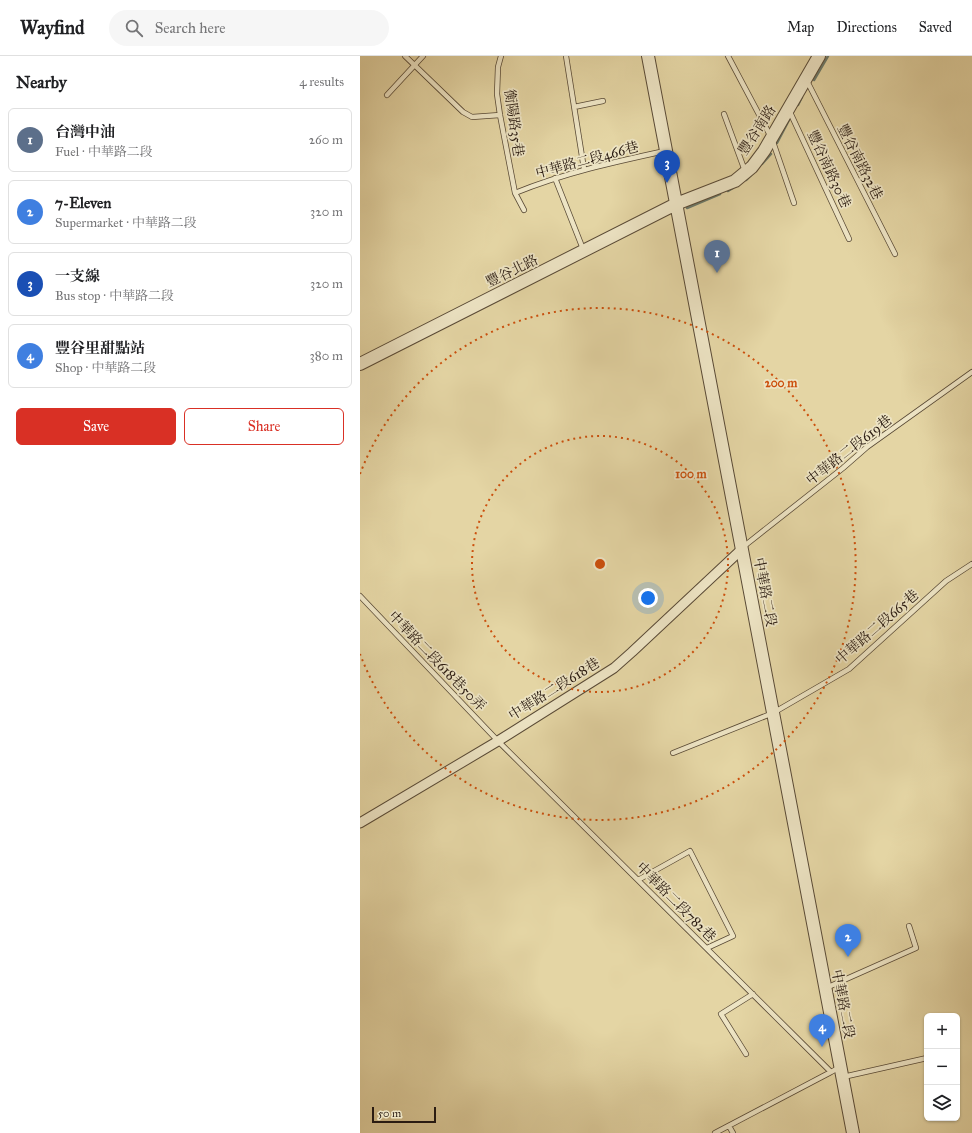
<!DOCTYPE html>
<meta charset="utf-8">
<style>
body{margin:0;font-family:"IM FELL Great Primer","Noto Serif TC",serif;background:#f6f6f6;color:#202124}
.controls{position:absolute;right:12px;bottom:12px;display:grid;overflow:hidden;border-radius:6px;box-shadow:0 1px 3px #0004}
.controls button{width:36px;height:36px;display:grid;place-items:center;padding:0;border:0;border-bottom:1px solid #e0e0e0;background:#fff;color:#202124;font:20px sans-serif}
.scale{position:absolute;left:12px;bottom:10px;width:64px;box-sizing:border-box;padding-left:4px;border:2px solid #2b1c12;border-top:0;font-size:11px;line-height:14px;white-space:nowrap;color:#2b1c12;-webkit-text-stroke:3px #ede4c4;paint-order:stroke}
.you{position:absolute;left:288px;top:542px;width:14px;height:14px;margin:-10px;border:3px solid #fff;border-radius:50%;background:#1a73e8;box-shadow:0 0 0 6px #1a73e833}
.badge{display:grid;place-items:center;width:26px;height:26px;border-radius:50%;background:#d93025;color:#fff;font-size:13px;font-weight:700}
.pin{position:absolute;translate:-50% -33px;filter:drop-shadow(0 1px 2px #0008)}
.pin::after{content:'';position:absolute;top:21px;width:14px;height:12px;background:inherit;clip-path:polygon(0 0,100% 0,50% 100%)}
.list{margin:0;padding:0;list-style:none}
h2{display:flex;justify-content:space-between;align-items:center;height:52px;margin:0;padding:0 16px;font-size:17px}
h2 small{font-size:13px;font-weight:400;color:#757577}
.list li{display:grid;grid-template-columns:26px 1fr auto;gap:12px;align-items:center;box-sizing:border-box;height:64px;margin:0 8px 8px;padding:0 8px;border:1px solid #e0e0e0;border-radius:6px}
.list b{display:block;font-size:15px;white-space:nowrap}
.list p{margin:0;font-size:13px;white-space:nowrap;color:#757577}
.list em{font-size:13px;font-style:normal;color:#757577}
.actions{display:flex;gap:8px;padding:12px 16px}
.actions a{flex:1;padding:9px 0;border:1px solid #d93025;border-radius:6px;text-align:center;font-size:14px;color:#d93025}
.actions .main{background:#d93025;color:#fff}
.icon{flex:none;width:22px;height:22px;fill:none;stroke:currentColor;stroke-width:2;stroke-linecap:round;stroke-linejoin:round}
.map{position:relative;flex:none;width:612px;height:1077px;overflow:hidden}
header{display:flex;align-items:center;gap:24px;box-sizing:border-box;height:56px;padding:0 20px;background:#fff;border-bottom:1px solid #e0e0e0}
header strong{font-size:19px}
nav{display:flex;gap:22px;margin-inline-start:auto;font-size:14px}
.search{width:280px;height:36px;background:#f6f6f6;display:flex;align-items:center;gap:10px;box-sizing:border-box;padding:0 14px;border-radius:22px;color:#757577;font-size:15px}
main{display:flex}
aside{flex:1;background:#fff}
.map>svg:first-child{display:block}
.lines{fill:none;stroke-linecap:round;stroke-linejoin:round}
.stream{stroke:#6b7a6b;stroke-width:2.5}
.service-casing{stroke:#594a36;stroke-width:6}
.minor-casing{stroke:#594a36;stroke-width:11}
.tertiary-casing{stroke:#594a36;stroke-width:14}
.service{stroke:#ede4c4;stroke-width:4.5}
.minor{stroke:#ede4c4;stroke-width:9}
.tertiary{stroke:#ede4c4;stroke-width:12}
.ring{fill:none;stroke:#cc500d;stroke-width:2;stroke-dasharray:2 4}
.labels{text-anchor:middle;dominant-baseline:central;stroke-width:3.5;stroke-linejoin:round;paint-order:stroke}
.street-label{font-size:14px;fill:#2b1c12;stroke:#ede4c4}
.centre{fill:#cc500d;stroke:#ede4c4;stroke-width:2}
.ring-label{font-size:12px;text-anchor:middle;font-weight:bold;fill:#cc500d;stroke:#ede4c4;stroke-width:3.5;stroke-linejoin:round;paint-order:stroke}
</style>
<header>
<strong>Wayfind</strong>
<div class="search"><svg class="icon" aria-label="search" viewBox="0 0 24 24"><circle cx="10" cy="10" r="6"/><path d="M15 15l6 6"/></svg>Search here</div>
<nav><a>Map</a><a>Directions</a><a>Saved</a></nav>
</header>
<main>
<aside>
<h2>Nearby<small>4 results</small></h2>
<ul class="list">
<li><span class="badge" style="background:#5c6f8a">1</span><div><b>台灣中油</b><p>Fuel · 中華路二段</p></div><em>260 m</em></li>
<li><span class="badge" style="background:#3f7fe0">2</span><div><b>7-Eleven</b><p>Supermarket · 中華路二段</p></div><em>320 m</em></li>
<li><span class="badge" style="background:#1a4fb4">3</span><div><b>一支線</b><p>Bus stop · 中華路二段</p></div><em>320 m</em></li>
<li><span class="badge" style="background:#3f7fe0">4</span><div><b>豐谷里甜點站</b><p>Shop · 中華路二段</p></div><em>380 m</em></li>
</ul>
<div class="actions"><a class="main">Save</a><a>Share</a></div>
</aside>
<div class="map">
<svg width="612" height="1077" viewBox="0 0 612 1077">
<rect width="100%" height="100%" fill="#e4d5a4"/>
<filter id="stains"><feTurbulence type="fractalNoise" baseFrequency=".005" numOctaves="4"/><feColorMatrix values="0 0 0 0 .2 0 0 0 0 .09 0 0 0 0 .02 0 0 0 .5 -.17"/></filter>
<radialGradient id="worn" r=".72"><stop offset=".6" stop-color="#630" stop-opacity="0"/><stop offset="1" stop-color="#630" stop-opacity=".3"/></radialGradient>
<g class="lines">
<path class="stream" d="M454 24 468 0
M438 49 442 41
M417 87 429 64
M402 108 411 98
M386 124 391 119
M368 135 373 132
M327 152 360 138"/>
<defs>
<path id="service" d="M45 0 103 56 112 61 140 59
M141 0 138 11 137 38 140 59 155 137 164 154
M206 0 224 113
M368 0 412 83 434 147
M447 25 535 198
M27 39 63 0
M214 51 243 45
M429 54 489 183
M364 58 385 115
M195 122 223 193
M155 137C204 117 254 106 305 95
M383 491 483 412 507 391 612 316
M0 540 138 685 471 1016 480 1011
M313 697 413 657 489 613 586 525 612 508
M278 824 330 795 373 880 347 892
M466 932 556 892 549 870
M386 998 361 958 393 938
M483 1021 567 1002
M369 1070 373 1077
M355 1077 471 1016"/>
<path id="minor" d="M0 767 138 685 254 612 272 596 382 493"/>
<path id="tertiary" d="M288 0 493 1077
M0 308 316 148 375 125 392 111 404 95 459 0"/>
</defs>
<use href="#service" class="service-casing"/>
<use href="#minor" class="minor-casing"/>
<use href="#tertiary" class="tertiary-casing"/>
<use href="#service" class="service"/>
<use href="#minor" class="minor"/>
<use href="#tertiary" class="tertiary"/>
</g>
<g class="ring">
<circle cx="240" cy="508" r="128"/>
<path d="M0 418A256 256 0 1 1 0 598"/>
</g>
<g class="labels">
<g class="street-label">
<text transform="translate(154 67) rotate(82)">衡陽路35巷</text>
<text transform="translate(397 74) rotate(-57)">豐谷南路</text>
<text transform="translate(227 104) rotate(-15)">中華路二段466巷</text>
<text transform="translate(500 106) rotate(63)">豐谷南路32巷</text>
<text transform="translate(469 113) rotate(65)">豐谷南路30巷</text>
<text transform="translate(152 215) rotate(-26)">豐谷北路</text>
<text transform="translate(489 394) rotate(-38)">中華路二段619巷</text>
<text transform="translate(405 536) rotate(79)">中華路二段</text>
<text transform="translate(517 571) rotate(-41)">中華路二段665巷</text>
<text transform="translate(77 605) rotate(46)">中華路二段618巷50弄</text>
<text transform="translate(194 633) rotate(-32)">中華路二段618巷</text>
<text transform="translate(316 846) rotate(45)">中華路二段782巷</text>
<text transform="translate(483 948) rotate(79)">中華路二段</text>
</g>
</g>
<circle cx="240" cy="508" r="6" class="centre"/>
<g class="ring-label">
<text x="421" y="331">200 m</text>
<text x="331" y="422">100 m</text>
</g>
<rect width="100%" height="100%" filter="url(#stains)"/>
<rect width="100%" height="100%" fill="url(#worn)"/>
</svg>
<div class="controls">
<button>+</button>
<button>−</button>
<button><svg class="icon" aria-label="layers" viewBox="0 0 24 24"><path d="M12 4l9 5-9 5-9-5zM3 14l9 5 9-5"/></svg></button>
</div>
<div class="scale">50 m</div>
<div class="you"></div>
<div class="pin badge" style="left:357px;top:217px;background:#5c6f8a">1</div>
<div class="pin badge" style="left:488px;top:901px;background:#3f7fe0">2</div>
<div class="pin badge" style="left:307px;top:127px;background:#1a4fb4">3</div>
<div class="pin badge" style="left:462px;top:991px;background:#3f7fe0">4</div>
</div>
</main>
